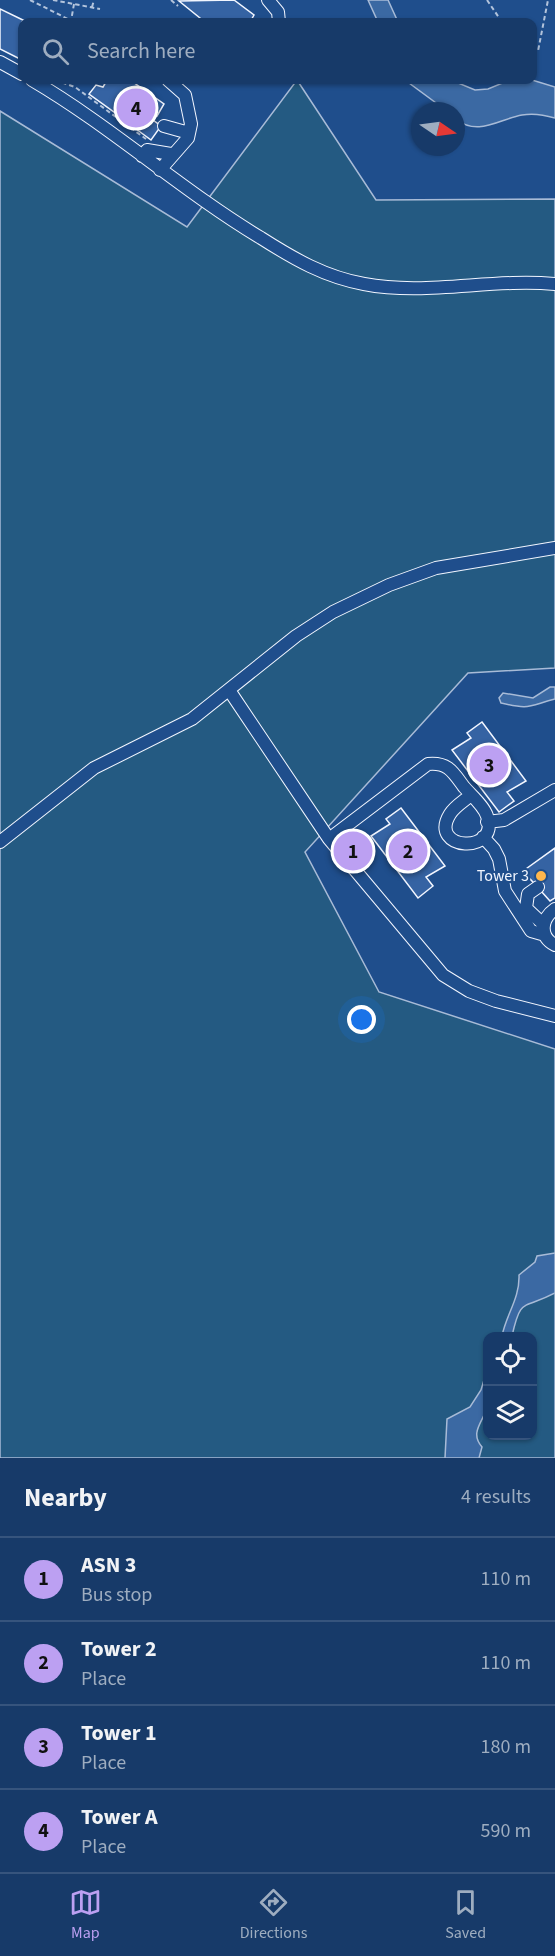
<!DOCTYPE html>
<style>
body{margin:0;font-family:"Source Sans 3",sans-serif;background:#20416f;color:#f1f3f6}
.controls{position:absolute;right:18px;bottom:18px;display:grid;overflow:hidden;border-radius:12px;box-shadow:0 2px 4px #0004}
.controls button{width:54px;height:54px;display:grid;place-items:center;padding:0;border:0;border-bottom:2px solid #36547d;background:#173a69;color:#f1f3f6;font:30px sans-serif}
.compass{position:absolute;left:411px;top:102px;width:54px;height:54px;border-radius:50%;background:#173a69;box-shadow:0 2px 4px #0004;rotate:103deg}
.you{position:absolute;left:362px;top:1020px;width:21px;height:21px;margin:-15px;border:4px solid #fff;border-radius:50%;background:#1a73e8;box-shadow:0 0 0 9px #1a73e833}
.badge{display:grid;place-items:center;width:39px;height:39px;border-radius:50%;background:#bca0f2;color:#111;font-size:20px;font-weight:700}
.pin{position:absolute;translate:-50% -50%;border:3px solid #fff;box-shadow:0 2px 6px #0006}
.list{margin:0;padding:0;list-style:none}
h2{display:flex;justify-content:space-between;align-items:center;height:78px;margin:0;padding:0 24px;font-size:26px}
h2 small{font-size:20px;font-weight:400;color:#9eadc0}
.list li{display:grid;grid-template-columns:39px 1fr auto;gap:18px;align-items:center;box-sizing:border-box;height:84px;padding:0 24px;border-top:2px solid #36547d}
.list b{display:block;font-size:22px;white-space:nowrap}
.list p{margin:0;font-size:20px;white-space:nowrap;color:#9eadc0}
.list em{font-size:20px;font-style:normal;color:#9eadc0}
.icon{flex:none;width:33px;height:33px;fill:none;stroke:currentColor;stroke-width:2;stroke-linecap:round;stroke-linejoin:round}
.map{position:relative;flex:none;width:555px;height:1458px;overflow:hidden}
.search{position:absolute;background:#173a69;box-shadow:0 2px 4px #0004;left:18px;right:18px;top:18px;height:66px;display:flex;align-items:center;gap:15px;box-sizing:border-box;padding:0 21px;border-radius:12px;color:#9eadc0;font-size:22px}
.sheet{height:414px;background:#173a69}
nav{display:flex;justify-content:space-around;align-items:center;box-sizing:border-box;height:84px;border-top:2px solid #36547d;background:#173a69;font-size:16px;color:#9eadc0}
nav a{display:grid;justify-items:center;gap:3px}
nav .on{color:#bca0f2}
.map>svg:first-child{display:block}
.green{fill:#245a82;stroke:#a8bbd7;stroke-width:1.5;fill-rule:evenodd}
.water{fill:#3b69a3;stroke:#a8bbd7;stroke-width:1.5}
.building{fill:#3563a3;stroke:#f2f6ff;stroke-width:1.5}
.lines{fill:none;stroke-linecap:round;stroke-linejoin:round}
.minor-casing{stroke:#f2f6ff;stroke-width:14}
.path{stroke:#b3c4dc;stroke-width:2;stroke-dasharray:4.5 3;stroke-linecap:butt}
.minor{stroke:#1f4e8c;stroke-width:12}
.poi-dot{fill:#ffb74d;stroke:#1f4e8c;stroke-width:2}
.labels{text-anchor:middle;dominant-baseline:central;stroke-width:4.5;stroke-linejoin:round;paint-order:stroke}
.poi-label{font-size:16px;fill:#f2f6ff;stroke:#1f4e8c;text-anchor:end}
</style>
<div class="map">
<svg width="555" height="1458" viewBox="0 0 555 1458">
<rect width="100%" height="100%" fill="#1f4e8c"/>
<path class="green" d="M297 80 376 200 555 199V668L468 673 305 852 379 992 555 1049V1458H0V111L187 227ZM488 1336H532V1436H488Z"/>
<path class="water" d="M368 0H388L398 22H378Z
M405 80H451L475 90 488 89 510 80H532L555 87V118C545 115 533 113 522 115 499 119 478 137 456 119V111H447Z
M550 687H555V699C528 706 530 710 501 703L499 698 503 693 533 698Z
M555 1253V1293C523 1310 521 1296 512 1336H502C506 1315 520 1298 519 1275L535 1262 537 1256Z
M487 1370C488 1381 489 1393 488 1403 486 1420 468 1431 482 1447L479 1458H445L447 1419 470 1407 481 1390Z"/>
<path class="building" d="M234 0 254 15 250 22H205L179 1Z
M0 9 27 22H22L20 59 0 49Z
M103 80H130L164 104 157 116 151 114 149 117 161 126 151 140 128 123 129 116 126 114 121 117 89 94 96 85 103 87 106 82Z
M482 722 526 781 507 792 514 801 499 812 452 750 471 738 467 733Z
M401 808 445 866 426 877 433 886 418 898 371 836 390 824 386 819Z
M555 848V898L550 901 523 871Z"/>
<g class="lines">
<defs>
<path id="minor" d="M268 0 278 12 279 22
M0 62 22 74
M32 80C112 127 181 190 261 238 294 259 325 277 364 284 426 296 492 278 555 284
M164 126 189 133
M142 156 147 150 171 154
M160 170 188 138 191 124 185 95 168 80
M229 690 329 839 443 975 469 991 496 1001 555 1016
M487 822 504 820 555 790
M483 837 494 849 499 859 505 891 531 931 545 935
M329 839 428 764C448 762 453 772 464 787 471 795 484 806 487 816 501 855 427 851 450 814 455 806 464 801 471 795
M0 842 94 768 192 719 296 636 333 612 389 585 436 568 555 548
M538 887 528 894 526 908 543 924
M555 909C542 918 538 936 555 945"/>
</defs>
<use href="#minor" class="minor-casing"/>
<path class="path" d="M30 0 74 22
M53 0 100 9
M171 0 178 6
M487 0 502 22
M74 4 71 21 79 22
M92 7 94 0
M532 53 538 51 548 0
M55 80 75 87 146 139"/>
<use href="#minor" class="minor"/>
</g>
<circle class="poi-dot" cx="541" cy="876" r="6"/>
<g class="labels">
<g class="poi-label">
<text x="529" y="876">Tower 3</text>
</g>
</g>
</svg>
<div class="controls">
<button><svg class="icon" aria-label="locate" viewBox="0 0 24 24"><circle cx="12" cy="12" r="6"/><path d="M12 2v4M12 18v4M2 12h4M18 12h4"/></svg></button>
<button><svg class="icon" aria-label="layers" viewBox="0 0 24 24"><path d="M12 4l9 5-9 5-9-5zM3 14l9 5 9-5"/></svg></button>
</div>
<svg class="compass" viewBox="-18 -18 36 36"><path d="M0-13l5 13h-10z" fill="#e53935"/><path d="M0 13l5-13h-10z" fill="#9eadc0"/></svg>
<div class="you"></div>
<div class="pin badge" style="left:353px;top:851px">1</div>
<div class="pin badge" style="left:408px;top:851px">2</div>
<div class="pin badge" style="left:489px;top:765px">3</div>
<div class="pin badge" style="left:136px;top:108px">4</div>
<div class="search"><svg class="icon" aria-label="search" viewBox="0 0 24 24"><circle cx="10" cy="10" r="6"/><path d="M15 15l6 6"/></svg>Search here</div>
</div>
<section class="sheet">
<h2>Nearby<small>4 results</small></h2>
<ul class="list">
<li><span class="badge">1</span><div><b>ASN 3</b><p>Bus stop</p></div><em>110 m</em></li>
<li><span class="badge">2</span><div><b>Tower 2</b><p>Place</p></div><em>110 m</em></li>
<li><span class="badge">3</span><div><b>Tower 1</b><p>Place</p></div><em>180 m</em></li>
<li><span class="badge">4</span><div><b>Tower A</b><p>Place</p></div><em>590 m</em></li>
</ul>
</section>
<nav>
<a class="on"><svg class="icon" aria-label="map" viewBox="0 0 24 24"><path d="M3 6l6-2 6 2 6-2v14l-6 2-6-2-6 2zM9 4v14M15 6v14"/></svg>Map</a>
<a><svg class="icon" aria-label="directions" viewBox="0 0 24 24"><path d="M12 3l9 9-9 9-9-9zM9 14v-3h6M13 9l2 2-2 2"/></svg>Directions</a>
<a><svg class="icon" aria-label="saved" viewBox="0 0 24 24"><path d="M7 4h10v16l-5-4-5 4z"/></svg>Saved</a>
</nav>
